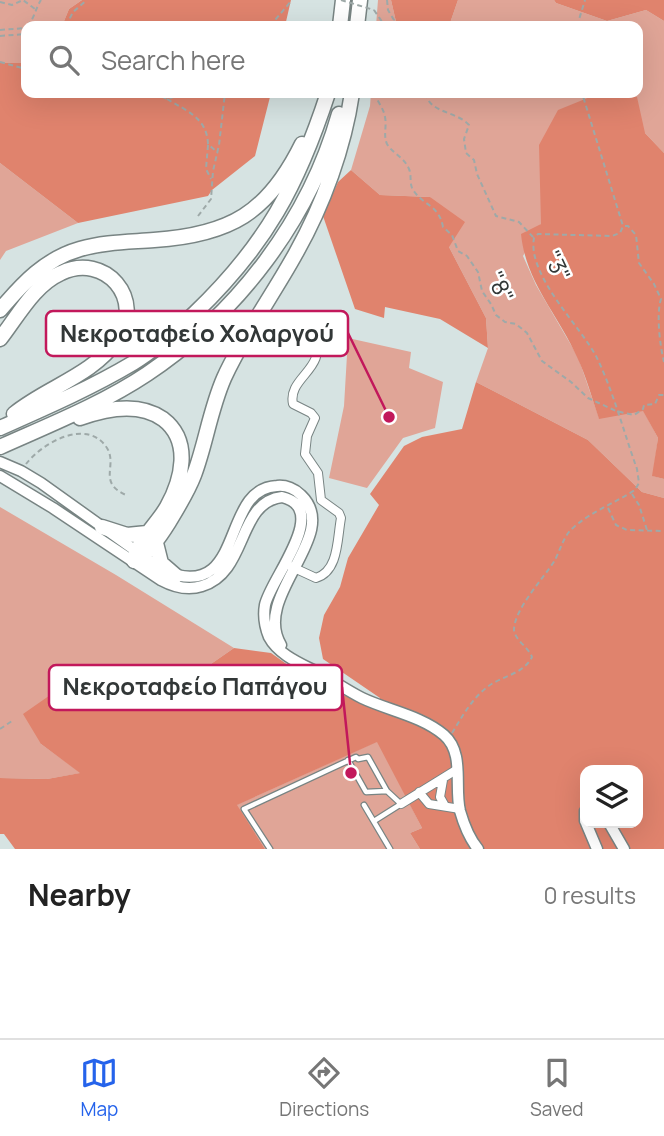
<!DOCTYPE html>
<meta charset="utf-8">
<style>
body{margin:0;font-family:Manrope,sans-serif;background:#f6f6f6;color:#222}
.controls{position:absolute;right:21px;bottom:21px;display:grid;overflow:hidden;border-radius:14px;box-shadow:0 7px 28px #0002}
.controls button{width:63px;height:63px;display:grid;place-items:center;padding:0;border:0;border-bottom:2px solid #e0e0e0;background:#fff;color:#222;font:35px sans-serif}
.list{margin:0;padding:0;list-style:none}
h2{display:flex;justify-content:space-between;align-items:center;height:91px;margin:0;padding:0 28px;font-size:30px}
h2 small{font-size:23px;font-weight:400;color:#767676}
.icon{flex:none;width:38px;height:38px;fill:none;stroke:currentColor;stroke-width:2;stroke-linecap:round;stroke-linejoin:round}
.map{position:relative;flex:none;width:664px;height:849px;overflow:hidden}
.search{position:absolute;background:#fff;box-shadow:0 7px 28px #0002;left:21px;right:21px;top:21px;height:77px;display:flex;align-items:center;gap:18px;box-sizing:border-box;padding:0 24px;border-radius:14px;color:#767676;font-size:26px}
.sheet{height:189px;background:#fff}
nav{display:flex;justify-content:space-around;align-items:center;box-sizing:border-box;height:98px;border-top:2px solid #e0e0e0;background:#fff;font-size:19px;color:#767676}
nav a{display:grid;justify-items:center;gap:4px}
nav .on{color:#2563eb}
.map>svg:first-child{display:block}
.green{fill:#e0a597}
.forest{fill:#e0836d;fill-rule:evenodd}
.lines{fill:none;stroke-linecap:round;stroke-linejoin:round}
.lane-casing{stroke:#788483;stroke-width:7}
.street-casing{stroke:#788483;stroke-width:10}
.secondary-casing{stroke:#788483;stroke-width:13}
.highway-casing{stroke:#788483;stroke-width:17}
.path{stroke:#9ea9a8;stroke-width:2;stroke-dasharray:5 3.5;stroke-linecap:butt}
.lane{stroke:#fff;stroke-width:4.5}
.street{stroke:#fff;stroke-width:8}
.secondary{stroke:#fff;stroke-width:10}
.highway{stroke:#fff;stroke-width:14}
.path-bridge{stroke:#9ea9a8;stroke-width:2;stroke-dasharray:5 3.5;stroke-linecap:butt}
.labels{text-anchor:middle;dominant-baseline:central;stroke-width:5;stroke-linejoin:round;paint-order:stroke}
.street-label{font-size:23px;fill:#323737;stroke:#fff}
.leader{fill:none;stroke:#c2185b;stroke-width:2.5}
.callout-dot{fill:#c2185b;stroke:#fff;stroke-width:2.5}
.callout{fill:#fff;stroke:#c2185b;stroke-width:2.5}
.callout-label{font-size:24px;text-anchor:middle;font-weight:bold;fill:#323737}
</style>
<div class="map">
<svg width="664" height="849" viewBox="0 0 664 849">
<rect width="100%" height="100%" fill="#d6e3e2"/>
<path class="green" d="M0 0H82L69 9 62 26H26V63H0Z
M378 0H391L397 26H376Z
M458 0H554L556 3 607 21 646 10 664 21V153L645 133 541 189V224L523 256 536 285 578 357 599 418 643 410 658 438 653 476 664 479V498L642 492 588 440 476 382 488 348 486 318 449 247 430 197 380 195 351 170 370 106 371 93H638V26H449Z
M0 163 78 223 6 251 0 260Z
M348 338 411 352 409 368 443 382 435 428 403 438 367 488 329 478 344 406Z
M0 507 116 575 234 648 208 666 118 674 66 684 41 744 81 773 47 779 0 778Z
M378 741 422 828 410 833 420 849H265L236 805Z"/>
<path class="forest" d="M82 0H291L285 26H62L69 9Z
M391 0H458L449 26H397Z
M554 0H664V21L646 10 607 21 556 3Z
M0 63H26V93H271L255 156 212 190 208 196 78 223 0 163Z
M590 97H637L645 133 664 153V479L652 476 658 438 643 411 599 419C592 398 586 376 577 357 558 314 526 283 521 234L541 224 539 145 558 110Z
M351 170 380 195 430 197 465 222 449 247 486 318 488 348 440 319 385 307 384 318 355 309 323 216 338 182Z
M476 382 588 440 642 492 664 498V849H420L410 833 422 828 377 742 237 805 265 849H15L4 834H0V778L47 779 80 773 41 744 23 714 66 684 118 674 208 666 234 648 271 653 309 680 378 710 380 698 323 659 319 638 324 615 340 587 348 558 379 505 370 494 404 446 422 437 462 429ZM585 770H638V823H585Z"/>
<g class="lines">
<defs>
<path id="lane" d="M348 760 366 792 387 791
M364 805 390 849
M270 849 244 809 356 757 358 759 368 757 387 791 401 804 374 821"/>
<path id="street" d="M290 566 316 578C339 571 337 539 341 518L339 513 321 500 318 473 305 454 307 436 315 418 311 413 293 404C287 377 329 369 314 335
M443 780 440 797 445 806
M419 792 429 804 460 809
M401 804 456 770"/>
<path id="secondary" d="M0 462 21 471 41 483 164 571C247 604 219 488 277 486 286 485 295 489 301 495 343 535 251 595 281 645
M0 476 53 508 161 580C174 587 187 591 202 586 248 572 237 502 282 497 332 509 270 579 265 605 263 616 265 627 269 637 278 654 299 663 315 671 331 679 346 690 362 698 387 710 422 716 444 735 465 753 454 787 460 811 464 825 469 838 478 849
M585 811V821
M586 823 597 849
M609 823 624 849"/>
<path id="highway" d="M340 26 343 0
M357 26 360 0
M0 310C23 283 45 259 80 249 104 242 129 242 154 240 230 235 268 213 302 144
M0 339C18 316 34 285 61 273 105 252 146 299 117 340 92 376 47 387 14 414
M80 418C105 409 139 402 163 419 192 441 182 480 167 507 156 526 138 539 134 561
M0 428C45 408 91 388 133 363 156 349 176 331 195 313 266 245 298 185 328 93
M0 447C49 425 102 404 147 374 238 313 309 220 339 114
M102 527 127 535 147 533
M156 543 161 563 176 576
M134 561C150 551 159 538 169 522 178 507 188 491 194 475 206 443 210 410 224 378 244 334 273 295 296 253 323 205 344 148 352 93"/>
</defs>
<use href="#lane" class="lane-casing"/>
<use href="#street" class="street-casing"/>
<use href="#secondary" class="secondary-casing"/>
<use href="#highway" class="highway-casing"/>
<path class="path" d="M387 0 388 10 394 20 392 26
M0 2 12 5 23 0 35 9
M374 10 385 26
M27 26C35 18 35 9 41 0
M66 26 73 12 87 0
M270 26 292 0
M577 26 585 0
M0 30 26 28
M0 36 26 34
M0 62 26 69
M154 93 167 99 186 93
M374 93C377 101 384 109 385 117 387 127 383 135 387 144 393 154 404 157 409 169 412 176 409 183 413 190 424 206 439 205 443 227L452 235 458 251 467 256 478 272 482 291 491 304 496 315 505 322 516 324 527 333 542 361 571 382 588 398 616 411 634 415 643 409 644 405 655 404 659 395H664
M426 93C428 113 457 111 469 125L464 139 466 153 474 160 477 174 496 216 519 222 533 237
M167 99C187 111 207 118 208 144L218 153
M208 145 206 169 211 179
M198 216 211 199 213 171 219 145 225 93
M625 226H628L636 235 639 263 654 284 661 299C656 314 660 346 664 362
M26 464C42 443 87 417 107 448 118 466 97 482 126 495
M632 494 639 505 647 530
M608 508 616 525 627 530 664 531
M0 729 12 721
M452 733C462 717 471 700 486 688 500 676 523 675 532 657 528 647 515 640 514 630 514 609 544 578 555 560 561 548 564 535 574 527 592 511 615 503 635 490L639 483 637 469C624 433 613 390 596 356 580 326 527 275 534 238L538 234 612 236 620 233 623 226 582 93"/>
<use href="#lane" class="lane"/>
<use href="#street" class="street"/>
<use href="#secondary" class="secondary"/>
<use href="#highway" class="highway"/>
<path class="path-bridge" d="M341 0 374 10"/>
</g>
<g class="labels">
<g class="street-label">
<text transform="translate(558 266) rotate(65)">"3"</text>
<text transform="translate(501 287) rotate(65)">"8"</text>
</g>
</g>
<path class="leader" d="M389 417L348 333M351 773L342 687"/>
<g class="callout-dot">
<circle cx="389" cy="417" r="7"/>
<circle cx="351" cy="773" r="7"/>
</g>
<g class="callout">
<rect x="46" y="311" width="302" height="45" rx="7"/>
<rect x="49" y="665" width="293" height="45" rx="7"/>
</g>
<g class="callout-label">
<text x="197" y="342">Νεκροταφείο Χολαργού</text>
<text x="195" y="695">Νεκροταφείο Παπάγου</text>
</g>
</svg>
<div class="controls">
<button><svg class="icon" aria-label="layers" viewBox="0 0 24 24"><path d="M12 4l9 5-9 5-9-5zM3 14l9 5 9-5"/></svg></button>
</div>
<div class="search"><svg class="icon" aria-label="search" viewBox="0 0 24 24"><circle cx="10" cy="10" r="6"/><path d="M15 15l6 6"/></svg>Search here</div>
</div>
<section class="sheet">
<h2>Nearby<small>0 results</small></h2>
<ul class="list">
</ul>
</section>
<nav>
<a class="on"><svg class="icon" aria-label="map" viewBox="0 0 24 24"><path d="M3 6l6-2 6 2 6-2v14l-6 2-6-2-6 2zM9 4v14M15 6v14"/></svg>Map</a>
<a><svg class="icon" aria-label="directions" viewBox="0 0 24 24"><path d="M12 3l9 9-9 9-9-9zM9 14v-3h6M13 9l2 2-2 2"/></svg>Directions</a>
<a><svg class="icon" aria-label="saved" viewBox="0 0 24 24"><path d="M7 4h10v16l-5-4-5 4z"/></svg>Saved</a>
</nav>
